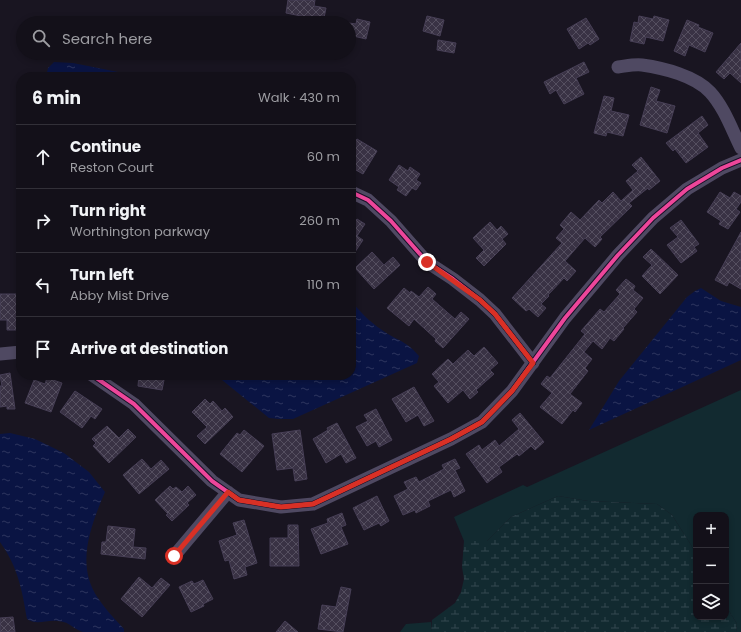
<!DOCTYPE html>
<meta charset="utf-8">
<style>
body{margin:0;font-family:Poppins,sans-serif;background:#1c1922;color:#f1f3f6}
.controls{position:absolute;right:12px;bottom:12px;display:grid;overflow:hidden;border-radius:8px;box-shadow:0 2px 6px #0003}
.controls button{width:36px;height:36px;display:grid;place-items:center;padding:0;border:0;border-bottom:1px solid #323038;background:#131019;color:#f1f3f6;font:20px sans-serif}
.stop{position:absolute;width:12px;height:12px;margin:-9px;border:3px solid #d93025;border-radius:50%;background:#fff}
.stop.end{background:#d93025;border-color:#fff;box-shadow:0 1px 4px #0008}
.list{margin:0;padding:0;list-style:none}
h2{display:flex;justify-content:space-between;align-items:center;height:52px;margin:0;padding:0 16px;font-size:17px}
h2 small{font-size:13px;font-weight:400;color:#9d9da2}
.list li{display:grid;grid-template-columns:26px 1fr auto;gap:12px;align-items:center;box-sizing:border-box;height:64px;padding:0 16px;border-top:1px solid #323038}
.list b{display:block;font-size:15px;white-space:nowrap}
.list p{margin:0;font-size:13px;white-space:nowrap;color:#9d9da2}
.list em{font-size:13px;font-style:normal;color:#9d9da2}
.icon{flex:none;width:22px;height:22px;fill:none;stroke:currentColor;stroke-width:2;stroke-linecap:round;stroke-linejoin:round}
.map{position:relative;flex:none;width:741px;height:632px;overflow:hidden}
.search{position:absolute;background:#131019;box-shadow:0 2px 6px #0003;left:16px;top:16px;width:340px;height:44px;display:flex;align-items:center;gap:10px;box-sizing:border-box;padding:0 14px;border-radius:22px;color:#9d9da2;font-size:15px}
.panel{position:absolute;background:#131019;box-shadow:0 2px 6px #0003;left:16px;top:72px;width:340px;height:308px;border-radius:16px}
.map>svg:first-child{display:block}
.grass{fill:#122a30}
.wetland{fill:url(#wetland-marsh)}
.water{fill:url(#water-ripples)}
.building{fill:url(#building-cross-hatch);stroke:#473f56}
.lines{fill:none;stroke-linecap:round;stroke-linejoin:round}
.minor{stroke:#4f4962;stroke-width:13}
.cycleway-casing{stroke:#170f27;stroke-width:6}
.cycleway{stroke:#ed469a;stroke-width:4}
.route{stroke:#d93025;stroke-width:5}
</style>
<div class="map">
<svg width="741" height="632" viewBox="0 0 741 632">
<defs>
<pattern id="wetland-marsh" width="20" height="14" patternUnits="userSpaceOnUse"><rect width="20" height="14" fill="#122a30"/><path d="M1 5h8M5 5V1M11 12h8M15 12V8" fill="none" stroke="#34484f"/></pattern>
<pattern id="water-ripples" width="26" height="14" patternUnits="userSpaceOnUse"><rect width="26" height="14" fill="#0a1443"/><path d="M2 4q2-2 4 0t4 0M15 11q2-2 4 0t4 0" fill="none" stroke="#2d355f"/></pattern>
<pattern id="building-cross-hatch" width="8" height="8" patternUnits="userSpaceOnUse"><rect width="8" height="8" fill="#393244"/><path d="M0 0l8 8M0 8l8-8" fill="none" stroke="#554f60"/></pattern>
</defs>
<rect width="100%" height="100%" fill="#191521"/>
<path class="grass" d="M741 390V632H736L737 624 726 606V515H696V555L691 545 672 515 657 504 588 501 558 496 511 517 487 541H464L454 517 523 485 527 487Z
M431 622V632H400L406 624Z"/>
<path class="wetland" d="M558 496 588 501 657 504 672 515 691 545 696 555V617H726V606L737 624 736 632H431L432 620 455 603 461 592 464 579 462 567 464 541H487L511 517Z"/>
<path class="water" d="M54 62 73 63 143 77H46L48 68Z
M701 288 721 301 741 307V360L589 430 619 381 687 297 695 291Z
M351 301C364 316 372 324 388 334 402 342 408 343 419 356L417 363 293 419H279L269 418 222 380 219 375H351Z
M10 433 35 439 64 453 89 472 105 492C91 525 75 565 98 598 105 609 115 619 124 629V632C115 632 90 632 83 632 74 630 71 622 58 621 47 619 37 626 27 619 22 590 18 567 0 542V434Z"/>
<path class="building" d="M288 0H315L314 6 326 8 323 23H310L311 18 286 13Z
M427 16 444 20 440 36 423 31Z
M639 16 653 19 654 16 669 20 663 41 646 37 644 44 630 41 634 22 638 23Z
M586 18 599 39 590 45 588 43 579 49 567 29Z
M357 19 370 22 366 39 349 35V23L356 24Z
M687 20 699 25 698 27 713 33 705 52 689 45 685 56 674 51Z
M438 40 456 43 454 53 437 50Z
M741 43V83L730 73 724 79 716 72Z
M584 62 589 72 576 78 584 94 564 104 556 90 550 94 544 82Z
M651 87 660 90 656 101 675 106 667 133 640 125Z
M604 96 614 98 611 111 629 115 623 136 607 132 606 136 594 133Z
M702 116 708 125 698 133 708 147 686 163 675 149 673 151 666 143Z
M357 139 377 151 363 174 354 169 356 166 351 163V148Z
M641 157 660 181 649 190 648 188 629 203 632 206 600 237 602 239 595 247 585 238 565 261 576 271 567 281 564 278 548 295 549 296 541 304 546 308 538 317 529 309 526 311 512 298 562 243 556 238 564 229 560 225 571 212 580 220 599 200 602 203 613 192 621 201 633 190 626 181 638 171 632 165Z
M399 165 408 171 410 167 420 174 416 180 421 183 416 190 412 188 406 196 397 190 399 187 389 180Z
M720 192 730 198 734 192 741 196V202L736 209 740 212 728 229 719 224 721 221 707 212Z
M357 219 365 224 357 236 363 240 351 258V227Z
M681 220 699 244 694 247 697 251 681 263 667 245 678 237 670 228Z
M490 222 497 230 501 226 508 234 502 239 506 244 484 266 476 258 484 250 473 238Z
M741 232V289L729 282 727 286 715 280Z
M651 249 678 275 660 294 642 276 652 265 643 257Z
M372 252 384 265 393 257 400 265 374 289 355 268Z
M626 279 635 286 633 290 643 298 634 309 637 312 623 328 624 329 614 341 610 338 602 349 593 341 584 352 592 359 585 368 588 371 570 394 582 403 575 412 573 410 562 424 540 407 552 393 541 384 547 376 550 378 585 334 581 331 600 309 604 312 620 294 616 290Z
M428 287 436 294 432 299 455 319 461 312 469 319 443 348 435 341 436 339 414 319 409 326 387 308 404 288 410 293 411 291 419 297Z
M0 294H21V330H7V320H0Z
M484 347 498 363 490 370 494 374 476 390 478 392 470 399 463 390 448 403 434 386 439 382 432 374 448 359 453 364 468 350 474 356Z
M10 373 15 409H7V406L0 407V386H2L0 375Z
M139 375H165L162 390 138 386Z
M47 378 62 383 51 412 25 403 34 380 45 384Z
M414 387 434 421 424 426 418 415 406 422 392 399Z
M75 391 102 409 95 419 91 416 82 428 60 412Z
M205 399 210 404 213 401 222 411 225 408 233 417 205 444 197 436 207 427 192 412Z
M376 409 392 440 379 447 376 441 367 446 356 427 368 421 364 415Z
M520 413 544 442 535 450 531 446 519 456 517 454 499 467 502 472 487 483 466 454 479 445 482 450 495 440 499 446 519 429 512 420Z
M337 423 356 458 346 463 341 454 326 463 313 439 328 430 327 428Z
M107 426 119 438 128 429 136 437 109 463 93 446 96 443 92 439Z
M244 430 264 446 242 472 220 454 237 433 240 435Z
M300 430 307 479 295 481 293 468 277 470 272 434Z
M142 459 151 469 161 460 169 469 139 494 123 475Z
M455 459 460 468 455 470 465 491 454 497 451 490 428 501 430 506 416 513 415 510 403 515 394 496 408 489 404 482 416 477 419 482 444 469 442 465Z
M170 486 173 489 176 487 182 492 188 486 196 495 187 503 189 505 172 521 166 515 168 514 155 500Z
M377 496 389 521 381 526 379 523 364 530 353 508Z
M342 513 346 525 341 527 348 544 321 554 311 529 328 523 327 519Z
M244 520 257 563 245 567 247 575 234 579 229 560 225 561 219 541 237 535 233 523Z
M288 525H298L299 566H270V538H288Z
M108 526 135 529 133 547 146 548 145 559 101 554 102 542H106Z
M139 577 152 588 161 578 170 585 142 617 121 599Z
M203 580 213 599 203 604 204 606 191 612 179 587 192 581 194 584Z
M341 587 351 589 343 632 318 629 322 605 336 607Z
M13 617 15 632H0V618Z
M285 621 298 632H276Z"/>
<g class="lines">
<path class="minor" d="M618 67C626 66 635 64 642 65 664 68 695 76 710 92 724 107 732 130 741 148
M351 192 368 200 391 221 427 262 453 279 480 300 495 314 533 363
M0 354 21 352
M92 375 134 404 212 481 239 500 281 507 313 504 451 439 482 422 512 391 565 318 618 255 653 218 687 189 722 168 741 160
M174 556 228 492"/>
<defs>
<path id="cycleway" d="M351 192 368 200 391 221 427 262 453 279 480 300 495 314 533 363
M92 375 134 404 212 481 239 500 281 507 313 504 451 439 482 422 512 391 565 318 618 255 653 218 687 189 722 168 741 160"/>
</defs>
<use href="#cycleway" class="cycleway-casing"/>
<use href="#cycleway" class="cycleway"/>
</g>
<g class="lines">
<path class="route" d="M174 556 228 492 239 500 281 507 313 504 451 439 482 422 512 391 533 363 495 314 480 300 427 262"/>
</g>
</svg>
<div class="controls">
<button>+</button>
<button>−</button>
<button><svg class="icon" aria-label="layers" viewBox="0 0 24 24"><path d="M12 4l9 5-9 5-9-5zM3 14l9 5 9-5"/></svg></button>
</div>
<div class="stop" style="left:174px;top:556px"></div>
<div class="stop end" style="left:427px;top:262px"></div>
<div class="search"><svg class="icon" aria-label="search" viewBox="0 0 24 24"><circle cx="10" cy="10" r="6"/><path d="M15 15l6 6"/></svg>Search here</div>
<section class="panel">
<h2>6 min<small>Walk · 430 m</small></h2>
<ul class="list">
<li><svg class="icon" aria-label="ahead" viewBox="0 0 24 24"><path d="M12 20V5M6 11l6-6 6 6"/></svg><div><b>Continue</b><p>Reston Court</p></div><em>60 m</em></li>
<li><svg class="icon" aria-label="right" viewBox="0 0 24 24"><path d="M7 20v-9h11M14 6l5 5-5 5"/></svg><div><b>Turn right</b><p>Worthington parkway</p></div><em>260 m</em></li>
<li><svg class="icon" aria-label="left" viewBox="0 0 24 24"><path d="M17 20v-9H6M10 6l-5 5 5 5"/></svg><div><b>Turn left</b><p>Abby Mist Drive</p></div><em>110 m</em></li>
<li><svg class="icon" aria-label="arrive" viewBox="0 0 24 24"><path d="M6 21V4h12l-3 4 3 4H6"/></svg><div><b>Arrive at destination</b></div></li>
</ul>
</section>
</div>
